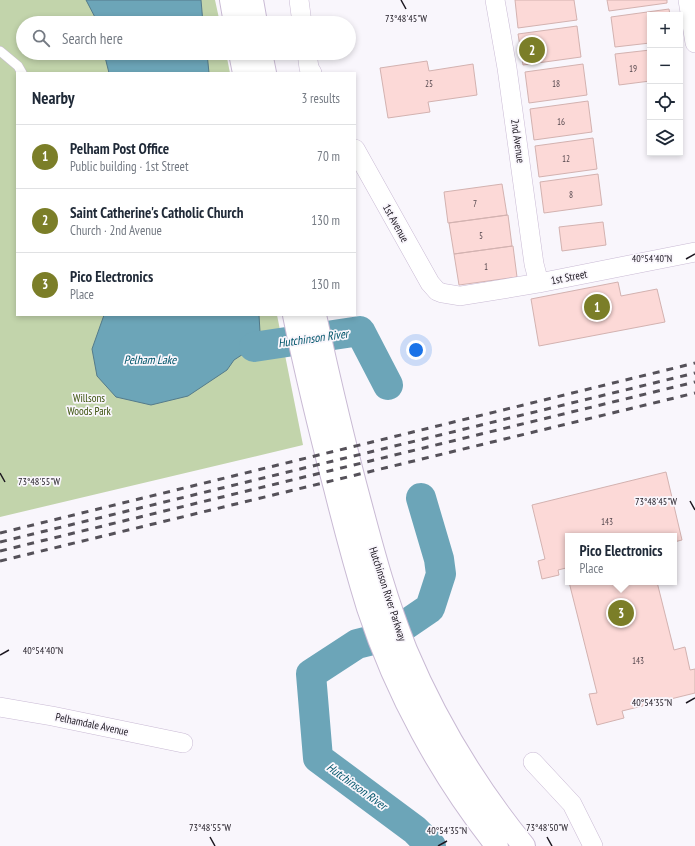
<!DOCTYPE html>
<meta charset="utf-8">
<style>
body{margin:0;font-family:"PT Sans Narrow",sans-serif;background:#f6f6f7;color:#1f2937}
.controls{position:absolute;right:12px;top:12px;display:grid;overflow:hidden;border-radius:0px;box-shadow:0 2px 6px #0003}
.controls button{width:36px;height:36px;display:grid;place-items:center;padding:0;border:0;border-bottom:1px solid #e0e1e3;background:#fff;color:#1f2937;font:20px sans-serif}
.you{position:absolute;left:416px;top:350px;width:14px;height:14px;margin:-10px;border:3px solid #fff;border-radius:50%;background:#1a73e8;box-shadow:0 0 0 6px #1a73e833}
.badge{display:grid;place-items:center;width:26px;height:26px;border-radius:50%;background:#7b7e28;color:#fff;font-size:13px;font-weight:700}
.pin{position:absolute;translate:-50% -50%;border:2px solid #fff;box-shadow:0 1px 4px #0006}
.popup{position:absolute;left:565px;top:533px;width:112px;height:52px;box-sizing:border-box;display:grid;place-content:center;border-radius:0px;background:#fff;filter:drop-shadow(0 1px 3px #0005);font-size:13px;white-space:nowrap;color:#747a83}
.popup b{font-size:15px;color:#1f2937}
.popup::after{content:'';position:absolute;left:50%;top:100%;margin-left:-8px;border:8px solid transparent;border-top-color:#fff}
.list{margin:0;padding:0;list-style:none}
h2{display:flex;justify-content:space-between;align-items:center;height:52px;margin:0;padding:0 16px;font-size:17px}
h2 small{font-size:13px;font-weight:400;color:#747a83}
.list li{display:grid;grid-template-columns:26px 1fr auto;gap:12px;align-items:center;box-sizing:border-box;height:64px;padding:0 16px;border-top:1px solid #e0e1e3}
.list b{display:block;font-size:15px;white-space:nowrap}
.list p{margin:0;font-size:13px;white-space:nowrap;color:#747a83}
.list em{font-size:13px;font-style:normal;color:#747a83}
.icon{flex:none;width:22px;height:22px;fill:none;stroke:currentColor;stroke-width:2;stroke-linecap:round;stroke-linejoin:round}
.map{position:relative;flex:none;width:695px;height:846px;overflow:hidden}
.search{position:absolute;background:#fff;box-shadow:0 2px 6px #0003;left:16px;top:16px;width:340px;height:44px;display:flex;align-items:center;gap:10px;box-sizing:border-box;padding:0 14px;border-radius:22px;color:#747a83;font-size:15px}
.panel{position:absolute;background:#fff;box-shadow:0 2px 6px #0003;left:16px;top:72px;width:340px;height:244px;border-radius:0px}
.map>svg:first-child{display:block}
.green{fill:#c2d4ab}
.water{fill:#6ca5b8;stroke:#547b8b}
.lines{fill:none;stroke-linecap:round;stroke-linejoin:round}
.river{stroke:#6ca5b8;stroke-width:30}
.building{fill:#fcd9d7;stroke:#d3b2b0}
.lane-casing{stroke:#c9bad4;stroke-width:10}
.street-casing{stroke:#c9bad4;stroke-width:20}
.highway-casing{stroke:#c9bad4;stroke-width:24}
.lane{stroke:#fff;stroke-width:9}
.street{stroke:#fff;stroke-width:19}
.highway{stroke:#fff;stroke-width:22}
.rail{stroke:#555159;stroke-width:3;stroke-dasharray:7 7;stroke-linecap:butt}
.ticks{fill:none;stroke:#1d1821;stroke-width:1.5}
.labels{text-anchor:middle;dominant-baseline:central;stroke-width:3.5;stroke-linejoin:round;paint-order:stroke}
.number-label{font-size:9px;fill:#55484e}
.street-label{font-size:11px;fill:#1d1821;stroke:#f9f6fc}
.park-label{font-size:11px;fill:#395009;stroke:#f9f6fc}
.water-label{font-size:12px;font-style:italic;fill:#01556a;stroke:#f9f6fc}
.ticks-label{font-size:10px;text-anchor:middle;fill:#1d1821;stroke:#f9f6fc;stroke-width:3.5;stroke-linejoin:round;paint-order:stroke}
</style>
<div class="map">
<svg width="695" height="846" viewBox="0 0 695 846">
<rect width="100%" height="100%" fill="#f9f6fc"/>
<path class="green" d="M0 0H215L220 23H23V53H226L230 73H17V315H277L303 445 0 517Z"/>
<path class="water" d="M86 0H201L203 23H98Z
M104 53H207L209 73H109Z
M104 315H259L260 332 254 347 234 360 227 370 188 396 151 405 116 397 97 376 92 349Z"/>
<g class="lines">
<path class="river" d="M254 347 360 331 388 385
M421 498 439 559 441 574 430 608 389 636 357 644 311 674 318 758 415 830 431 846"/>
</g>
<path class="building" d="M515 0H574L577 20 518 28Z
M607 0H667V3L609 11Z
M669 9 670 15H650V43L615 47 611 17Z
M577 26 581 57 523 65 518 34Z
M650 50V81L619 85 615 54Z
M427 61 429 71 473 64 477 95 428 102 430 112 388 118 380 68Z
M583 64 587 95 529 103 525 72Z
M588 101 592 132 534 140 530 109Z
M593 138 597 169 539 177 535 146Z
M598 174 602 205 544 213 540 182Z
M502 184 507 215 448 223 444 192Z
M508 215 512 246 454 254 449 223Z
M603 222 606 245 562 251 559 227Z
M513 246 517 277 459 285 454 254Z
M618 282 621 296 657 289 665 322 539 346 531 299Z
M666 472 682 540 674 542V536H568V576L566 568 558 570 559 575 542 579 538 561 545 559 532 505Z
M569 582H657L674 650 685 647 690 670 695 669V693L622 711 624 718 597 725 589 694 597 693Z"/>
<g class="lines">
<defs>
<path id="lane" d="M0 51 18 66 22 73"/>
<path id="street" d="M299 0 302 23
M495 0 507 68 534 264 539 283
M688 0 695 43
M307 53 309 68 312 73
M355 149 430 283 437 291 442 293 460 296 539 283 695 252
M0 707 52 716 183 743
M533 762 572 804 593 846"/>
<path id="highway" d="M231 0 235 23
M252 0 256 23
M240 53 244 73
M261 53 265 73
M294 315C306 373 320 431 335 488 345 528 356 569 368 608 396 693 441 776 497 846
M315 315C329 379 344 443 361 506 374 555 387 603 406 650 436 721 476 787 524 846"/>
</defs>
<use href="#lane" class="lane-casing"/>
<use href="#street" class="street-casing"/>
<use href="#highway" class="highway-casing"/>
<use href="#lane" class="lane"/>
<use href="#street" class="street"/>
<use href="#highway" class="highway"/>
<path class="rail" d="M0 533 695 363
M0 542 695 373
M0 551 695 382
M0 561 695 393"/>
</g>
<path class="ticks" d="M401 0 406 9M686 259 695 254M0 473 5 482M690 501 695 510M0 655 9 650M686 703 695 698M210 837 215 846M547 837 552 846M438 846 447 841"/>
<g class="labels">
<g class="number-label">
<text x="633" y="68">19</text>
<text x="429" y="83">25</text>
<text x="556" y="83">18</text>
<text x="561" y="121">16</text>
<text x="566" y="158">12</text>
<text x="571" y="194">8</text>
<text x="475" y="203">7</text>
<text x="481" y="235">5</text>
<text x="486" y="266">1</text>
<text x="607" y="521">143</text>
<text x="638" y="660">143</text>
</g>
<g class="street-label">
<text transform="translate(518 141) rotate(82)">2nd Avenue</text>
<text transform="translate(396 223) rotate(61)">1st Avenue</text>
<text transform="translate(569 277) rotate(-11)">1st Street</text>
<text transform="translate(388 594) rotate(72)">Hutchinson River Parkway</text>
<text transform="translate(92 724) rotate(12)">Pelhamdale Avenue</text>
</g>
<g class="park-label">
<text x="89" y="398">Willsons<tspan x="89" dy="13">Woods Park</tspan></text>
</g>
<g class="water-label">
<text transform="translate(313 338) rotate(-8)">Hutchinson River</text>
<text x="150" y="359">Pelham Lake</text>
<text transform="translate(357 786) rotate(36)">Hutchinson River</text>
</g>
</g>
<g class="ticks-label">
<text x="406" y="22">73°48'45"W</text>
<text x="652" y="262">40°54'40"N</text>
<text x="39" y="485">73°48'55"W</text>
<text x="656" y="505">73°48'45"W</text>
<text x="43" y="654">40°54'40"N</text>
<text x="652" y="706">40°54'35"N</text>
<text x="210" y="831">73°48'55"W</text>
<text x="547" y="831">73°48'50"W</text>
<text x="447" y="834">40°54'35"N</text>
</g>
</svg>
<div class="controls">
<button>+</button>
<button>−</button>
<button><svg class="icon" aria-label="locate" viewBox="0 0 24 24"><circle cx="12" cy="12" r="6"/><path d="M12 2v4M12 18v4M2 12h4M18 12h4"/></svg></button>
<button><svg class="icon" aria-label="layers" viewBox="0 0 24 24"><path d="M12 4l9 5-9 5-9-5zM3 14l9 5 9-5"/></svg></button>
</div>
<div class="you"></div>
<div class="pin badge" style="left:597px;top:307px">1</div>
<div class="pin badge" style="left:532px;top:50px">2</div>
<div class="pin badge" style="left:621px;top:613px">3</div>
<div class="popup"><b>Pico Electronics</b>Place</div>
<div class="search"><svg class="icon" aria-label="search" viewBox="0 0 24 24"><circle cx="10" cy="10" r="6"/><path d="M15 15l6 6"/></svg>Search here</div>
<section class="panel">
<h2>Nearby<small>3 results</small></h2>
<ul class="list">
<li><span class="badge">1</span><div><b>Pelham Post Office</b><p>Public building · 1st Street</p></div><em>70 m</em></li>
<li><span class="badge">2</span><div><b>Saint Catherine's Catholic Church</b><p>Church · 2nd Avenue</p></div><em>130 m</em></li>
<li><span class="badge">3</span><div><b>Pico Electronics</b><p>Place</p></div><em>130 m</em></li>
</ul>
</section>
</div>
